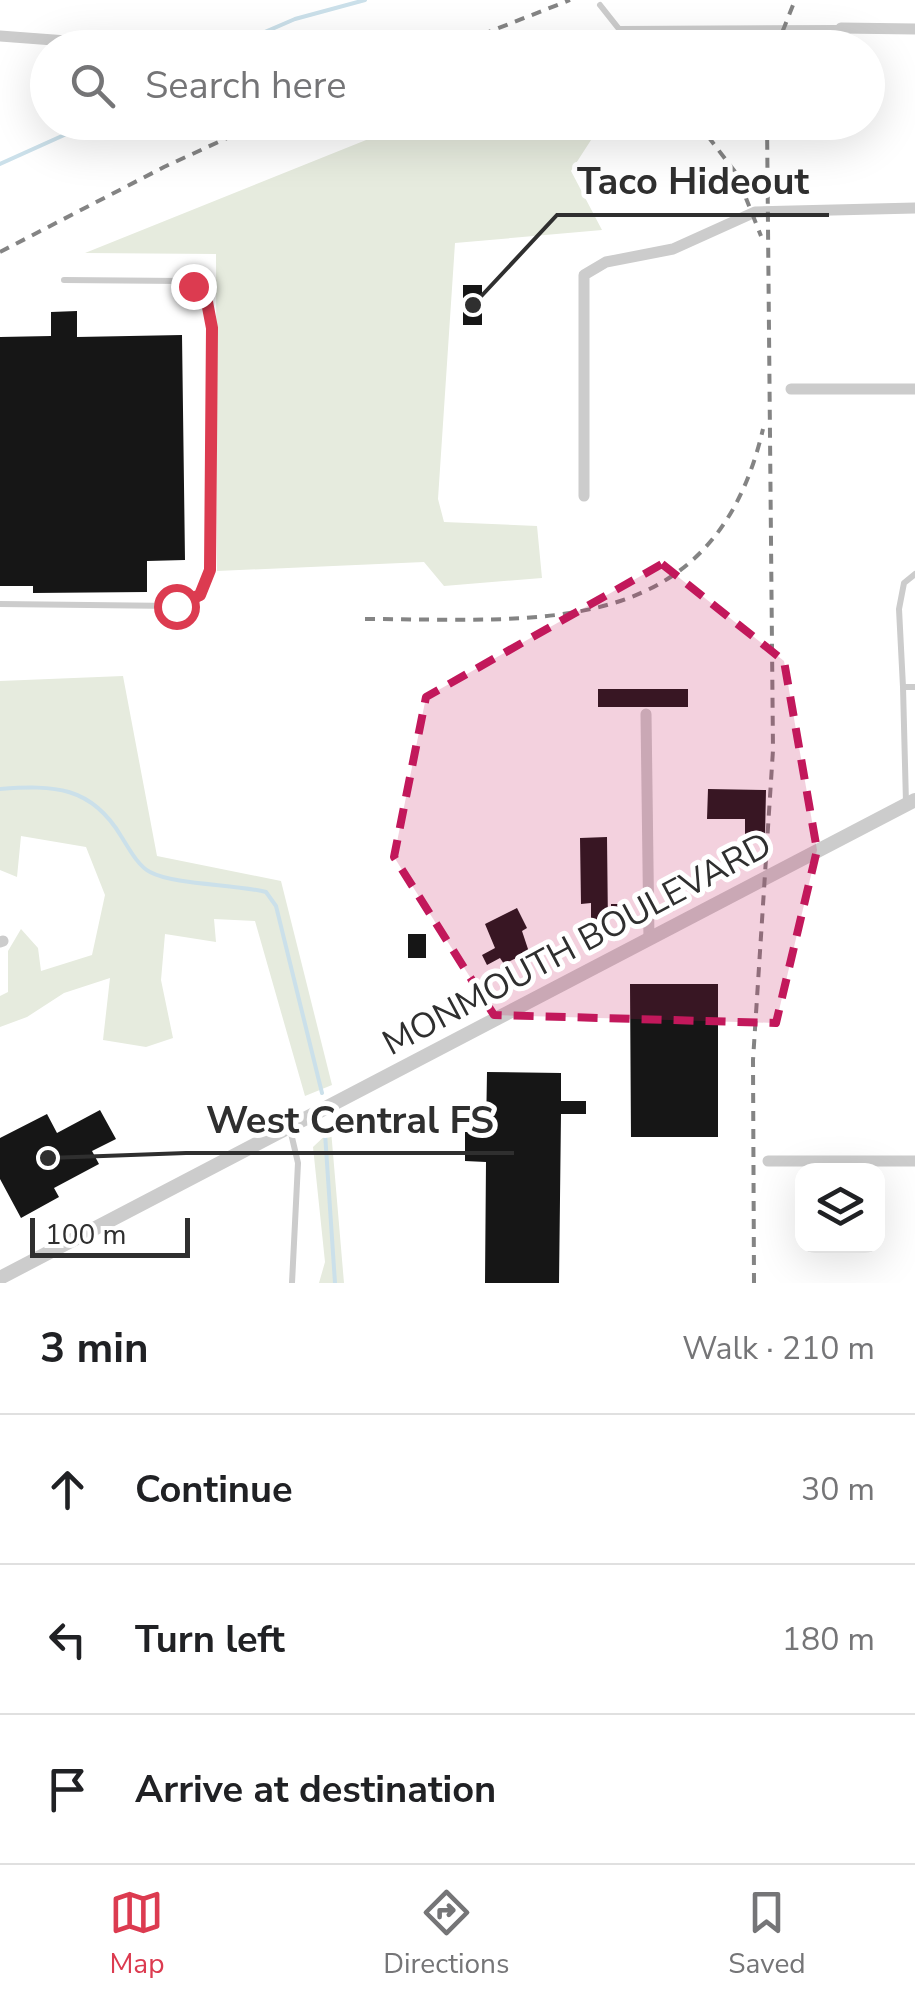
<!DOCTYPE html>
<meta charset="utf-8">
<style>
body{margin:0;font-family:"Nunito Sans",sans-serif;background:#f2f2f2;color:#202124}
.controls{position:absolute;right:30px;bottom:30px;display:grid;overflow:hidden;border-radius:20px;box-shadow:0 10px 40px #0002}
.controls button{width:90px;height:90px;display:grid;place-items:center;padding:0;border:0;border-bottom:2px solid #e0e0e0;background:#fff;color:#202124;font:50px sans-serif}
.scale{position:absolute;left:30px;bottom:25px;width:160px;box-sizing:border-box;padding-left:10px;border:5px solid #2f2f2f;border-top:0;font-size:28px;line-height:35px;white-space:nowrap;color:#2f2f2f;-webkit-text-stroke:8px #fff;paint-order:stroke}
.stop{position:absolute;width:30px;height:30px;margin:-22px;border:8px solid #dc3b50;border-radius:50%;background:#fff}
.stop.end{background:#dc3b50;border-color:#fff;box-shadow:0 2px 10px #0008}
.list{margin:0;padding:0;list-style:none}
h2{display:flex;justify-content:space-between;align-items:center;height:130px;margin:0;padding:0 40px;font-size:42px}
h2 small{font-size:32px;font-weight:400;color:#757577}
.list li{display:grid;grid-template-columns:65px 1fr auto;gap:30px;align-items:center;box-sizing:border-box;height:150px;padding:0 40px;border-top:2px solid #e0e0e0}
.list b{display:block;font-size:38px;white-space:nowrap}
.list em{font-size:32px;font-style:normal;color:#757577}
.icon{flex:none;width:55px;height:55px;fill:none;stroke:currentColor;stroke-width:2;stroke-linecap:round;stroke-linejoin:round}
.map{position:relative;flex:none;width:915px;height:1283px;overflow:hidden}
.search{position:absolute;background:#fff;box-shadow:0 10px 40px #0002;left:30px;right:30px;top:30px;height:110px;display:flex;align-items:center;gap:25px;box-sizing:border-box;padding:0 35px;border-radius:55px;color:#757577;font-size:38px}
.sheet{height:580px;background:#fff}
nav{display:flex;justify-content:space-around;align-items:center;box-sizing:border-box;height:140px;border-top:2px solid #e0e0e0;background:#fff;font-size:28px;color:#757577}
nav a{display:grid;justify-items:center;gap:5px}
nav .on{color:#dc3b50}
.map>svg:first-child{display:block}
.green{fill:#e6ebde}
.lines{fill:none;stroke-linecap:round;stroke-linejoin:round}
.stream{stroke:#cbe0ea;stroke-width:4}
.building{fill:#161616}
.service{stroke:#ccc;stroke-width:6}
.minor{stroke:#ccc;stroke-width:11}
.tertiary{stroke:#ccc;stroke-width:14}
.rail{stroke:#848484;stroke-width:4;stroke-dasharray:10 8;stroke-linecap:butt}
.route{stroke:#dc3b50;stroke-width:12}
.marked{fill:#c2185b;fill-opacity:0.2;stroke:#c2185b;stroke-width:8;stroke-dasharray:20 12;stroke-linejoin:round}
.labels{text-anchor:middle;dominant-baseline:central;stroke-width:10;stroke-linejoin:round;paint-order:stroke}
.street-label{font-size:35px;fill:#2f2f2f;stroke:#fff}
.leader{fill:none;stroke:#2f2f2f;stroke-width:4}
.callout-dot{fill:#2f2f2f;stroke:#fff;stroke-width:4}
.callout-label{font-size:38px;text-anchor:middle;font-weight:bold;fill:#2f2f2f;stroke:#fff;stroke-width:10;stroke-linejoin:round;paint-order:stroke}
</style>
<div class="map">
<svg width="915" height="1283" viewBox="0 0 915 1283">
<rect width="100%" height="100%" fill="#fff"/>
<path class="green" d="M411 122 602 123 571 171 602 230 455 243 438 499 444 522 537 526 542 578 444 586 424 562 217 571 216 254 85 253Z
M123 676 157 856 281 881 332 1085 305 1096 255 921 214 919 216 942 165 934 161 980 173 1038 146 1047 103 1040 110 978 64 993 27 1017 0 1027V996L8 992V951L21 929 38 948 41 971 92 955 105 895 86 847 21 836 17 877 0 870V681Z
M331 1130 344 1283H319L325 1262 313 1147Z"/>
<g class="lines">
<path class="stream" d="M228 48 295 19 365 0
M0 164 93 122
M0 789C54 785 91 786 121 836 128 847 138 866 150 872 174 885 236 884 266 892L276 906 322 1093
M325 1133 335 1283"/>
</g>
<path class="building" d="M463 285H482V325H463Z
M77 311V337L182 335 185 560 147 561V592L33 593V586H0V337L51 336V312Z
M598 689H688V707H598Z
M708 789 766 790 765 836H745V819H707Z
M607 837 608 927H591V903L581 904 580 838Z
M611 904H625L624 918H611Z
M517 908 527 928 522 931 529 952 504 964 500 958 487 965 482 955 495 948 485 924Z
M408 934H426V958H408Z
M630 984H718V1137H631Z
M487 1072 561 1073V1101H586V1114H561L559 1283H485L486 1162 465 1161V1132H486Z
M100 1110 116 1139 92 1151 99 1164 54 1188 59 1197 21 1218 0 1179V1138L47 1114 57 1133Z"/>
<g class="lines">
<path class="service" d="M600 5 619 29 841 28
M0 604 176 606 200 595 209 578 212 328 202 294 182 281 64 280
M903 687 899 609 904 583 915 574
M906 803 903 687H915
M290 1129 298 1163 292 1283"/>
<path class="minor" d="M841 28 915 29
M0 36 80 42
M791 389H915
M584 496V275L606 262 673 249 755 212 915 208
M646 714 649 940
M0 942 3 941
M768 1161H915"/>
<path class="tertiary" d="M0 1278 915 800"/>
<path class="rail" d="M448 48 570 0
M776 48 795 0
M697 122 736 173 761 236
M0 252 164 167 262 122
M365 619C537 619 713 643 763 429
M754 1283 753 1060 773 750 767 122"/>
</g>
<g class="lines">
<path class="route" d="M176 606 200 595 210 570 212 328 207 302 193 286"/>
</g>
<path class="marked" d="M662 564 784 661 817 850 776 1023 494 1015 394 857 426 697Z"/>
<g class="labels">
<g class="street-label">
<text transform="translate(577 944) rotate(-28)">MONMOUTH BOULEVARD</text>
</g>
</g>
<path class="leader" d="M473 305L557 215H829M48 1158L186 1153H514"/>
<g class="callout-dot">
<circle cx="473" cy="305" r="10"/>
<circle cx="48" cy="1158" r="10"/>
</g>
<g class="callout-label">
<text x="693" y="194">Taco Hideout</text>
<text x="350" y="1133">West Central FS</text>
</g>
</svg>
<div class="controls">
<button><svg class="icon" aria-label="layers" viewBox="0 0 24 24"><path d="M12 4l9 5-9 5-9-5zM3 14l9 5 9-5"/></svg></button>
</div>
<div class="scale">100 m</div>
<div class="stop" style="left:176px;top:606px"></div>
<div class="stop end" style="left:193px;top:286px"></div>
<div class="search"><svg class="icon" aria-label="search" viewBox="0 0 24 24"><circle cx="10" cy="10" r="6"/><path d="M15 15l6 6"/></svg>Search here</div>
</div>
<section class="sheet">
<h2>3 min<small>Walk · 210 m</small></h2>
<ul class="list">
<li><svg class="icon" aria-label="ahead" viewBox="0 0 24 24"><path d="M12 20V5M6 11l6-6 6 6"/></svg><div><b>Continue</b></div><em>30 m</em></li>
<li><svg class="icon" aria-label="left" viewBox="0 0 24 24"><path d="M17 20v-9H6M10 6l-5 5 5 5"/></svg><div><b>Turn left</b></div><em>180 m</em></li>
<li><svg class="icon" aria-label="arrive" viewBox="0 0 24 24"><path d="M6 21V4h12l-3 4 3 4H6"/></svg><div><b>Arrive at destination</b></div></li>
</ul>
</section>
<nav>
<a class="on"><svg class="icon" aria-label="map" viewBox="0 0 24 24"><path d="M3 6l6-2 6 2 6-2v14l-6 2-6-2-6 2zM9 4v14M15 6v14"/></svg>Map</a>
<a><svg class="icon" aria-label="directions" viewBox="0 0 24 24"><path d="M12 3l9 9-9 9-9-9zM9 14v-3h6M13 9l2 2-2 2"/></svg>Directions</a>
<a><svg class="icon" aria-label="saved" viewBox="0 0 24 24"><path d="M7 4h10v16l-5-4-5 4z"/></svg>Saved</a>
</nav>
